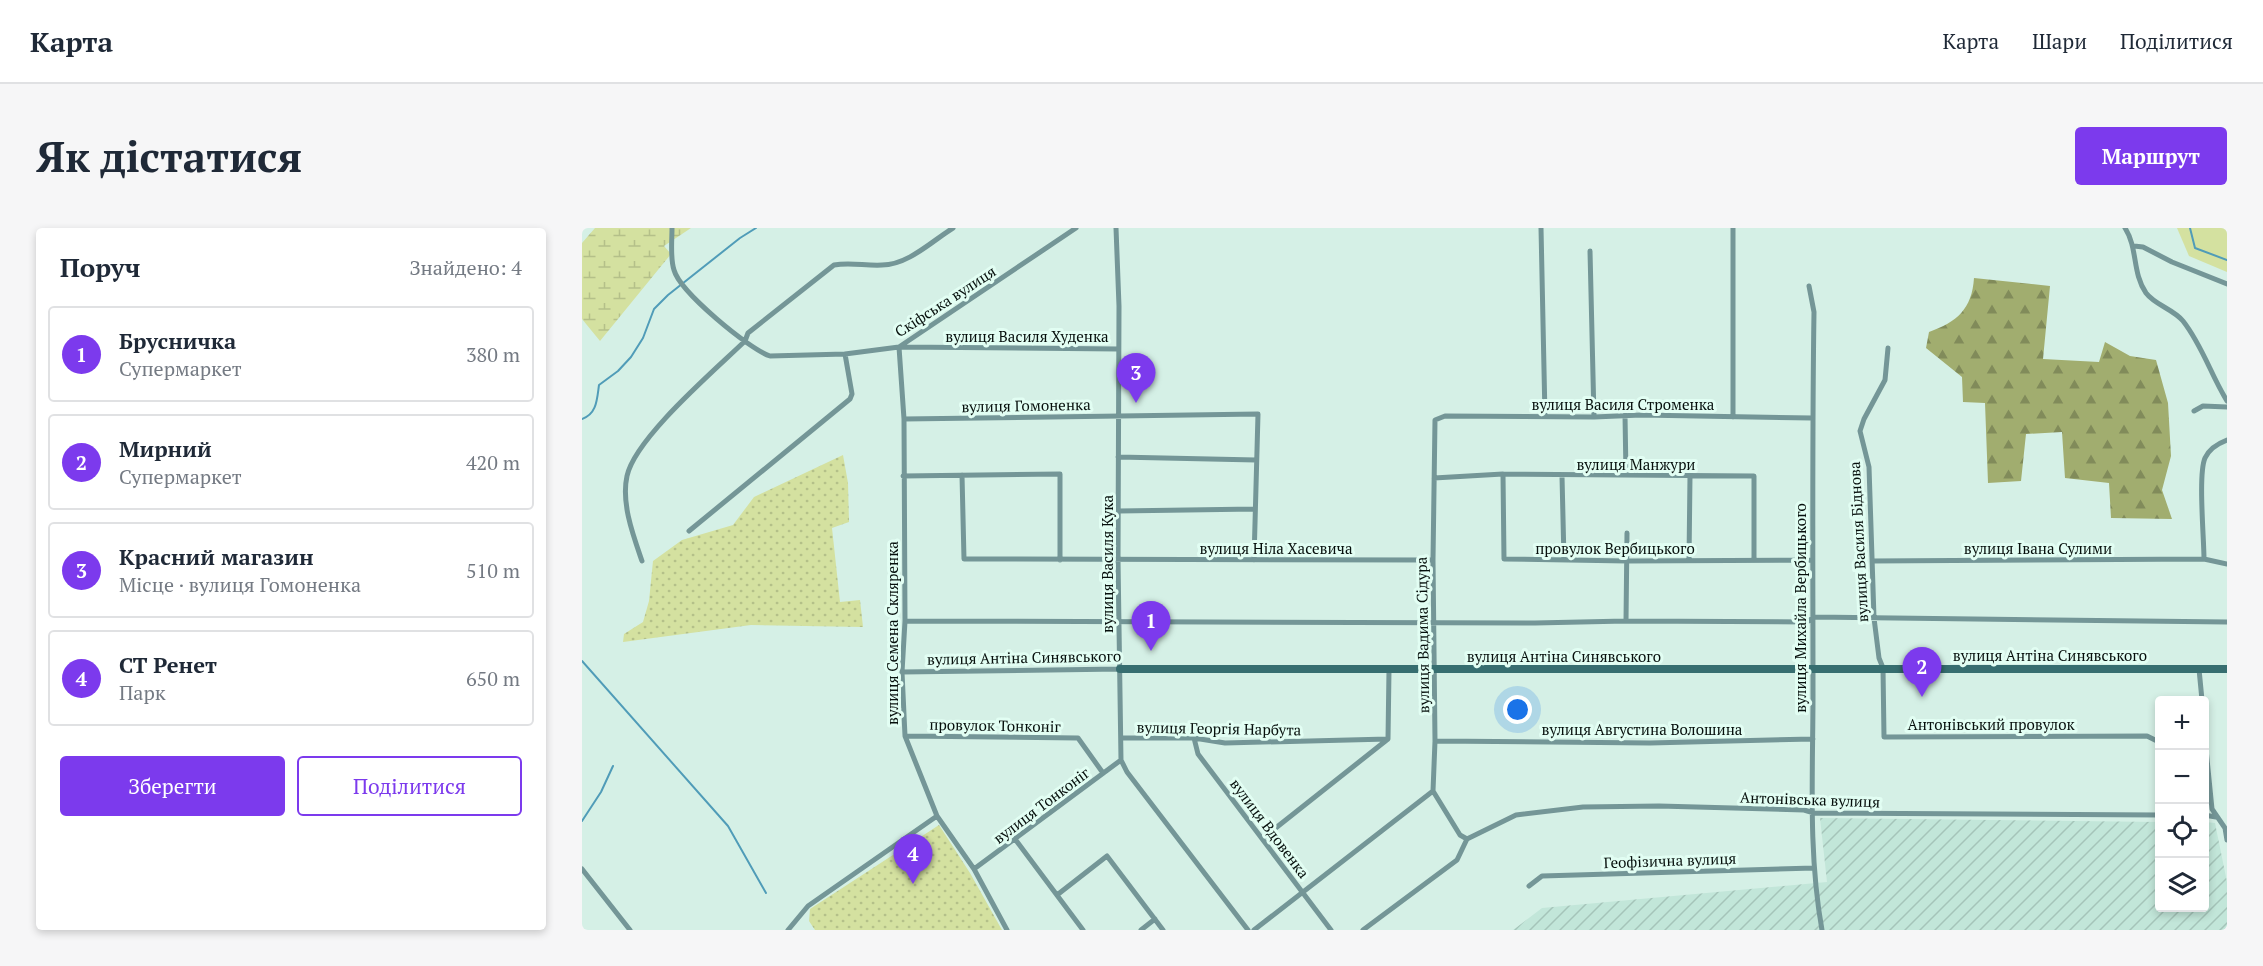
<!DOCTYPE html>
<html lang="uk">
<meta charset="utf-8">
<style>
body{margin:0;font-family:"PT Serif",serif;background:#f6f6f7;color:#1f2937}
.controls{position:absolute;right:18px;bottom:18px;display:grid;overflow:hidden;border-radius:6px;box-shadow:0 3px 9px #0003}
.controls button{width:54px;height:54px;display:grid;place-items:center;padding:0;border:0;border-bottom:2px solid #e0e1e3;background:#fff;color:#1f2937;font:30px sans-serif}
.you{position:absolute;left:936px;top:482px;width:21px;height:21px;margin:-15px;border:4px solid #fff;border-radius:50%;background:#1a73e8;box-shadow:0 0 0 9px #1a73e833}
.badge{display:grid;place-items:center;width:39px;height:39px;border-radius:50%;background:#7c3aed;color:#fff;font-size:20px;font-weight:700}
.pin{position:absolute;translate:-50% -50px;filter:drop-shadow(0 2px 3px #0008)}
.pin::after{content:'';position:absolute;top:32px;width:21px;height:18px;background:inherit;clip-path:polygon(0 0,100% 0,50% 100%)}
.list{margin:0;padding:0;list-style:none}
h2{display:flex;justify-content:space-between;align-items:center;height:78px;margin:0;padding:0 24px;font-size:26px}
h2 small{font-size:20px;font-weight:400;color:#747a83}
.list li{display:grid;grid-template-columns:39px 1fr auto;gap:18px;align-items:center;box-sizing:border-box;height:96px;margin:0 12px 12px;padding:0 12px;border:2px solid #e0e1e3;border-radius:6px}
.list b{display:block;font-size:22px;white-space:nowrap}
.list p{margin:0;font-size:20px;white-space:nowrap;color:#747a83}
.list em{font-size:20px;font-style:normal;color:#747a83}
.actions{display:flex;gap:12px;padding:18px 24px}
.actions a{flex:1;padding:14px 0;border:2px solid #7c3aed;border-radius:6px;text-align:center;font-size:21px;color:#7c3aed}
.actions .main{background:#7c3aed;color:#fff}
.icon{flex:none;width:33px;height:33px;fill:none;stroke:currentColor;stroke-width:2;stroke-linecap:round;stroke-linejoin:round}
.map{position:relative;flex:none;width:1645px;height:702px;overflow:hidden;border-radius:6px}
header{display:flex;align-items:center;gap:36px;box-sizing:border-box;height:84px;padding:0 30px;background:#fff;border-bottom:2px solid #e0e1e3}
header strong{font-size:28px}
nav{display:flex;gap:33px;margin-inline-start:auto;font-size:21px}
.intro{display:flex;align-items:center;justify-content:space-between;box-sizing:border-box;height:144px;padding:0 36px}
h1{margin:0;font-size:42px}
.button{padding:15px 27px;border-radius:6px;background:#7c3aed;color:#fff;font-size:21px;font-weight:700}
main{display:flex;gap:36px;padding:0 36px}
aside{flex:1;background:#fff;border-radius:6px;box-shadow:0 3px 9px #0003}
.map>svg:first-child{display:block}
.industrial{fill:url(#industrial-furrows)}
.grass{fill:#d4e1a0}
.forest{fill:url(#forest-firs)}
.wetland{fill:url(#wetland-marsh)}
.garden{fill:url(#garden-dots)}
.lines{fill:none;stroke-linecap:round;stroke-linejoin:round}
.stream{stroke:#509cb8;stroke-width:2}
.street{stroke:#749697;stroke-width:5}
.secondary{stroke:#376e70;stroke-width:8}
.labels{text-anchor:middle;dominant-baseline:central;stroke-width:6;stroke-linejoin:round;paint-order:stroke}
.street-label{font-size:15px;fill:#060f0c;stroke:#e2fef3}
</style>
<header>
<strong>Карта</strong>
<nav><a>Карта</a><a>Шари</a><a>Поділитися</a></nav>
</header>
<div class="intro"><h1>Як дістатися</h1><a class="button">Маршрут</a></div>
<main>
<aside>
<h2>Поруч<small>Знайдено: 4</small></h2>
<ul class="list">
<li><span class="badge">1</span><div><b>Брусничка</b><p>Супермаркет</p></div><em>380 m</em></li>
<li><span class="badge">2</span><div><b>Мирний</b><p>Супермаркет</p></div><em>420 m</em></li>
<li><span class="badge">3</span><div><b>Красний магазин</b><p>Місце · вулиця Гомоненка</p></div><em>510 m</em></li>
<li><span class="badge">4</span><div><b>СТ Ренет</b><p>Парк</p></div><em>650 m</em></li>
</ul>
<div class="actions"><a class="main">Зберегти</a><a>Поділитися</a></div>
</aside>
<div class="map">
<svg width="1645" height="702" viewBox="0 0 1645 702">
<defs>
<pattern id="industrial-furrows" width="10" height="10" patternUnits="userSpaceOnUse" patternTransform="scale(1.5)"><rect width="10" height="10" fill="#c2e6d9"/><path d="M-1 1l2-2M0 10L10 0M9 11l2-2" fill="none" stroke="#a5c4b9"/></pattern>
<pattern id="forest-firs" width="22" height="20" patternUnits="userSpaceOnUse" patternTransform="scale(1.5)"><rect width="22" height="20" fill="#a1ad6f"/><path d="M5 1l3.5 6h-7zM16 11l3.5 6h-7z" fill="#818b5a"/></pattern>
<pattern id="wetland-marsh" width="20" height="14" patternUnits="userSpaceOnUse" patternTransform="scale(1.5)"><rect width="20" height="14" fill="#d4e1a0"/><path d="M1 5h8M5 5V1M11 12h8M15 12V8" fill="none" stroke="#b4c089"/></pattern>
<pattern id="garden-dots" width="8" height="8" patternUnits="userSpaceOnUse" patternTransform="scale(1.5)"><rect width="8" height="8" fill="#d4e1a0"/><path d="M2 2h.1M6 6h.1" fill="none" stroke="#b4c089" stroke-width="1.8" stroke-linecap="round"/></pattern>
</defs>
<rect width="100%" height="100%" fill="#d5f0e6"/>
<path class="industrial" d="M1238 590 1577 594 1578 680H1622L1623 594 1633 595 1645 654V702H931L960 680 1245 654Z"/>
<path class="grass" d="M1595 0H1645V44L1607 28Z"/>
<path class="forest" d="M1392 50 1468 58 1461 131 1517 134 1523 114 1548 128 1574 132 1586 175 1589 228 1580 262 1590 291 1529 290 1527 255 1483 250 1480 204 1444 206 1439 253 1406 255 1403 175 1381 174 1380 149 1344 120 1347 104C1375 94 1390 81 1392 50Z"/>
<path class="wetland" d="M13 0H109L82 18 89 26 18 113 0 91V15Z"/>
<path class="garden" d="M261 227 266 255 267 294 250 300 258 374 278 372 281 399 169 397 41 414 42 406 61 394 67 373 71 333 100 312 151 297 172 269Z
M357 597 388 645 420 702H233L227 693 228 681Z"/>
<g class="lines">
<path class="stream" d="M1608 0 1613 20 1645 32
M0 191C15 186 15 171 17 157L36 143 49 129 61 110 72 81 86 67 158 10 174 0
M0 433 146 598 184 665
M0 593 19 564 31 538"/>
<path class="street" d="M90 0C90 13 88 30 92 42 98 64 167 121 188 128L263 126 317 119 494 0
M534 0 537 78 536 332 539 532 545 544 666 702
M959 0 963 188
M1543 0C1556 20 1550 45 1564 65 1573 77 1591 81 1601 93 1620 117 1629 147 1645 173
M1552 18 1561 19 1590 34 1645 56
M1008 23 1012 189
M1227 58 1232 84C1230 212 1231 339 1231 466 1231 544 1226 625 1240 702
M317 119 322 191 323 393 320 444 323 508 355 588 392 641 425 702
M319 119 536 121
M1306 120 1303 152 1282 191 1278 203 1287 239 1292 390 1297 430 1301 440 1302 509 1565 508 1575 513 1578 521
M1612 183 1621 178 1645 179
M1043 187 1044 247
M1151 189V0
M322 191 676 186 672 332
M536 229 674 232
M921 246 922 331 1045 333 1229 332
M380 247 382 331 851 332
M321 248 478 246V332
M980 248 982 332
M852 250 921 246 1172 248V332
M537 283 673 281
M107 303 268 171 270 166 263 126
M1622 331C1622 310 1616 246 1623 230 1627 221 1637 215 1645 212
M1107 332 1108 248
M60 333C51 307 39 275 45 248 53 210 133 142 163 113L166 105 252 37C268 34 284 38 300 37 326 37 350 13 371 0
M1290 333 1622 331 1645 336
M323 393 953 395 1044 393 1225 394 1232 389 1645 394
M1044 393 1045 305
M1617 441 1620 472
M320 444 538 441
M1622 501 1630 581 1643 600 1645 612
M323 508 496 510 521 545
M540 510H612L643 515 806 511
M612 510 616 526 749 702
M853 513 1068 515 1231 511
M1622 587 1634 589
M681 610 806 511 807 442
M433 611 501 702
M885 611 878 607 851 563 853 513 851 332 853 192 863 188 1012 189 1059 187 1230 190
M885 611 934 587 1001 579 1077 578 1222 582 1232 585 1578 587
M0 641 48 702
M392 641 539 532
M947 658 960 648 1232 640
M475 667 525 628 581 702
M206 702 226 678 355 588
M559 702 573 691
M672 702 851 563
M781 702 875 632 885 611"/>
<path class="secondary" d="M538 441H1645"/>
</g>
<g class="labels">
<g class="street-label">
<text transform="translate(363 73) rotate(-33)">Скіфська вулиця</text>
<text x="445" y="108">вулиця Василя Худенка</text>
<text x="1041" y="176">вулиця Василя Строменка</text>
<text transform="translate(444 177) rotate(-1)">вулиця Гомоненка</text>
<text x="1054" y="236">вулиця Манжури</text>
<text transform="translate(1276 314) rotate(-93)">вулиця Василя Біднова</text>
<text x="694" y="320">вулиця Ніла Хасевича</text>
<text x="1033" y="320">провулок Вербицького</text>
<text x="1456" y="320">вулиця Івана Сулими</text>
<text transform="translate(525 336) rotate(-90)">вулиця Василя Кука</text>
<text transform="translate(1218 380) rotate(-90)">вулиця Михайла Вербицького</text>
<text transform="translate(310 405) rotate(-90)">вулиця Семена Скляренка</text>
<text transform="translate(840 407) rotate(-91)">вулиця Вадима Сідура</text>
<text x="1468" y="427">вулиця Антіна Синявського</text>
<text x="982" y="428">вулиця Антіна Синявського</text>
<text transform="translate(442 429) rotate(-1)">вулиця Антіна Синявського</text>
<text x="1409" y="496">Антонівський провулок</text>
<text transform="translate(413 497) rotate(1)">провулок Тонконіг</text>
<text transform="translate(637 500) rotate(1)">вулиця Георгія Нарбута</text>
<text x="1060" y="501">вулиця Августина Волошина</text>
<text transform="translate(1228 571) rotate(2)">Антонівська вулиця</text>
<text transform="translate(459 577) rotate(-37)">вулиця Тонконіг</text>
<text transform="translate(688 600) rotate(53)">вулиця Вдовенка</text>
<text transform="translate(1088 632) rotate(-2)">Геофізична вулиця</text>
</g>
</g>
</svg>
<div class="controls">
<button>+</button>
<button>−</button>
<button><svg class="icon" aria-label="locate" viewBox="0 0 24 24"><circle cx="12" cy="12" r="6"/><path d="M12 2v4M12 18v4M2 12h4M18 12h4"/></svg></button>
<button><svg class="icon" aria-label="layers" viewBox="0 0 24 24"><path d="M12 4l9 5-9 5-9-5zM3 14l9 5 9-5"/></svg></button>
</div>
<div class="you"></div>
<div class="pin badge" style="left:569px;top:423px">1</div>
<div class="pin badge" style="left:1340px;top:469px">2</div>
<div class="pin badge" style="left:554px;top:175px">3</div>
<div class="pin badge" style="left:331px;top:656px">4</div>
</div>
</main>
